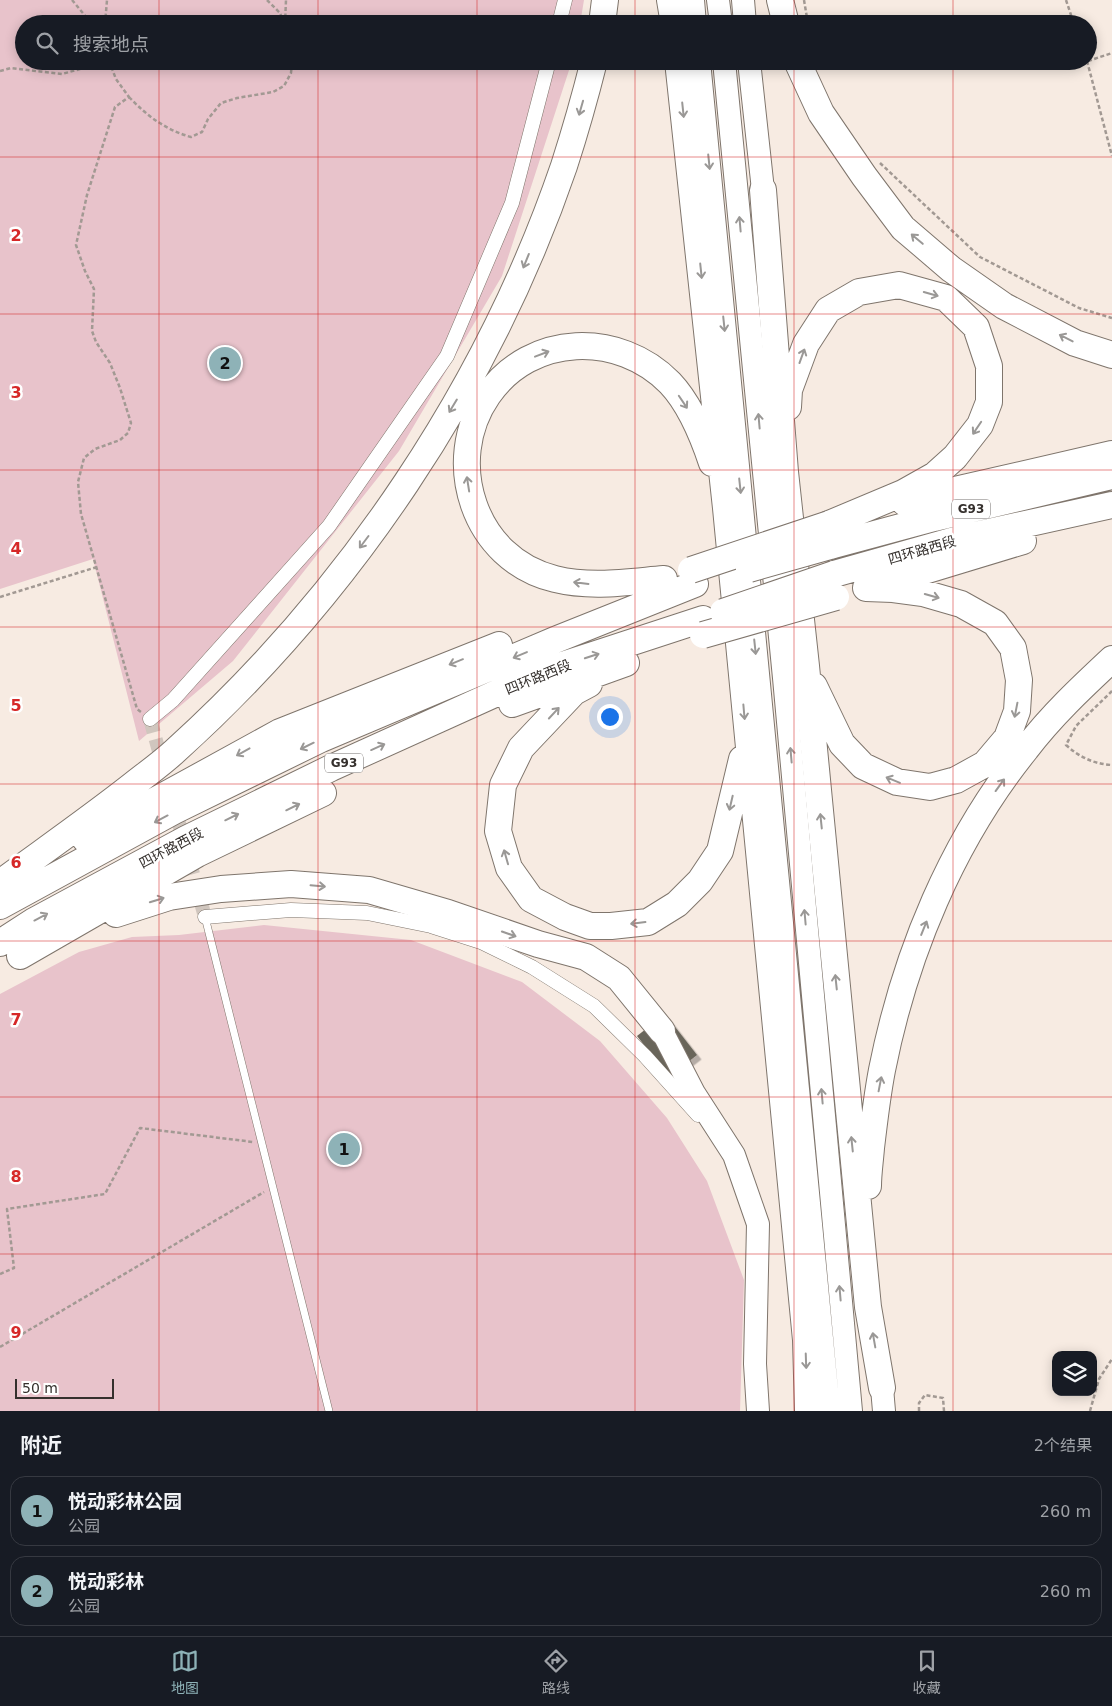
<!DOCTYPE html>
<html lang="zh">
<meta charset="utf-8">
<style>
body{margin:0;font-family:"DejaVu Sans","Noto Sans SC",sans-serif;background:#20242c;color:#f1f3f6}
.controls{position:absolute;right:15px;bottom:15px;display:grid;overflow:hidden;border-radius:10px;box-shadow:0 2px 12px #0003}
.controls button{width:45px;height:45px;display:grid;place-items:center;padding:0;border:0;border-bottom:1px solid #363941;background:#171b24;color:#f1f3f6;font:25px sans-serif}
.scale{position:absolute;left:15px;bottom:12px;width:99px;box-sizing:border-box;padding-left:5px;border:2px solid #35302d;border-top:0;font-size:14px;line-height:18px;white-space:nowrap;color:#35302d;-webkit-text-stroke:4px #fff;paint-order:stroke}
.you{position:absolute;left:609px;top:716px;width:18px;height:18px;margin:-12px;border:4px solid #fff;border-radius:50%;background:#1a73e8;box-shadow:0 0 0 8px #1a73e833}
.badge{display:grid;place-items:center;width:32px;height:32px;border-radius:50%;background:#8eb2b7;color:#111;font-size:16px;font-weight:700}
.pin{position:absolute;translate:-50% -50%;border:2px solid #fff;box-shadow:0 1px 5px #0006}
.list{margin:0;padding:0;list-style:none}
h2{display:flex;justify-content:space-between;align-items:center;height:65px;margin:0;padding:0 20px;font-size:21px}
h2 small{font-size:16px;font-weight:400;color:#9ea1a6}
.list li{display:grid;grid-template-columns:32px 1fr auto;gap:15px;align-items:center;box-sizing:border-box;height:70px;margin:0 10px 10px;padding:0 10px;border:1px solid #363941;border-radius:15px}
.list b{display:block;font-size:19px;white-space:nowrap}
.list p{margin:0;font-size:16px;white-space:nowrap;color:#9ea1a6}
.list em{font-size:16px;font-style:normal;color:#9ea1a6}
.icon{flex:none;width:28px;height:28px;fill:none;stroke:currentColor;stroke-width:2;stroke-linecap:round;stroke-linejoin:round}
.map{position:relative;flex:none;width:1112px;height:1411px;overflow:hidden}
.search{position:absolute;background:#171b24;box-shadow:0 2px 12px #0003;left:15px;right:15px;top:15px;height:55px;display:flex;align-items:center;gap:12px;box-sizing:border-box;padding:0 18px;border-radius:28px;color:#9ea1a6;font-size:19px}
.sheet{height:225px;background:#171b24}
nav{display:flex;justify-content:space-around;align-items:center;box-sizing:border-box;height:70px;border-top:1px solid #363941;background:#171b24;font-size:14px;color:#9ea1a6}
nav a{display:grid;justify-items:center;gap:2px}
nav .on{color:#8eb2b7}
.map>svg:first-child{display:block}
.green{fill:#e8c3cb}
.building{fill:#69655a;filter:url(#shadow)}
.lines{fill:none;stroke-linecap:round;stroke-linejoin:round}
.minor-tunnel{stroke:#d0c6be;stroke-width:14;stroke-dasharray:14 7;stroke-linecap:butt}
.service-casing{stroke:#7f756c;stroke-width:8}
.minor-casing{stroke:#7f756c;stroke-width:15}
.primary-casing{stroke:#7f756c;stroke-width:24}
.motorway-casing{stroke:#7f756c;stroke-width:28}
.path{stroke:#a29993;stroke-width:2.5;stroke-dasharray:4 2.5;stroke-linecap:butt}
.service{stroke:#fff;stroke-width:7}
.minor{stroke:#fff;stroke-width:14}
.primary{stroke:#fff;stroke-width:22}
.motorway{stroke:#fff;stroke-width:26}
.motorway-bridge-casing{stroke:#7f756c;stroke-width:28;stroke-linecap:butt}
.motorway-bridge{stroke:#fff;stroke-width:26}
.oneway{stroke:#9a9896}
.grid{fill:none;stroke:#d62828;stroke-width:1;stroke-opacity:0.55}
.labels{text-anchor:middle;dominant-baseline:central;stroke-width:5;stroke-linejoin:round;paint-order:stroke}
.shield{fill:#fff;stroke:#726e6c;stroke-width:1}
.shield-label{font-size:12px;font-weight:bold;fill:#35302d}
.street-label{font-size:14px;fill:#35302d;stroke:#fff}
.grid-label{font-size:16px;text-anchor:middle;font-weight:bold;fill:#d62828;stroke:#fff;stroke-width:5;stroke-linejoin:round;paint-order:stroke}
</style>
<div class="map">
<svg width="1112" height="1411" viewBox="0 0 1112 1411">
<defs>
<filter id="shadow"><feDropShadow dx="4.5" dy="4.5" stdDeviation="0" flood-color="#0004"/></filter>
</defs>
<rect width="100%" height="100%" fill="#f7ebe2"/>
<path class="green" d="M0 0H584L580 24H24V61H572L502 276 399 451 233 661 139 741 93 559 0 589Z
M264 925 411 940 522 982 600 1041 667 1118 707 1181 744 1280 740 1411H0V994L79 952 132 937 179 935Z"/>
<path class="building" d="M665 1014 697 1055 669 1077 637 1036Z"/>
<g class="lines">
<path class="minor-tunnel" d="M150 719 205 917"/>
<defs>
<path id="service" d="M205 917 329 1411"/>
<path id="minor" d="M559 24 565 0
M150 719 173 700 329 526 447 356 512 203 549 61
M205 917 291 910 367 913 431 926 481 942 532 967 594 1006 645 1056 698 1115"/>
<path id="primary" d="M693 0 695 24
M718 0 721 24
M743 0 745 24
M699 61 829 1411
M724 61 784 678 851 1411
M749 61 763 190
M662 1031 694 1093 734 1155 758 1224 755 1364 758 1411
M882 1388 884 1411"/>
<path id="motorway" d="M670 0 674 24
M780 0 786 24
M602 24 605 0
M678 61 726 508 806 1340 808 1411
M797 61 821 113 864 176 903 228 951 269 1004 306 1075 343 1112 355
M763 190 785 472 806 666 868 1307 882 1388
M788 407 789 390 806 344 828 310 859 292 899 285 946 298 976 327 989 366V402L980 425 955 457 935 475 903 493 829 524
M905 503 942 493 1112 454
M830 546 934 518 1112 476
M834 574 962 538 1112 505
M664 579C628 582 591 588 555 579 474 560 442 461 488 395 531 333 619 331 670 383 690 404 703 436 712 463
M881 584 1023 541
M589 684 574 692 521 748 503 785 498 831 509 868 531 899 565 917 590 926H611L648 922 677 904 700 881 720 851 742 759
M814 686 842 744 863 766 897 782 930 787 956 780 985 764 1007 738 1017 711 1019 680 1013 648 995 623 961 604 923 593 893 589 866 588
M512 704 626 663
M85 839 280 732 499 645
M0 883C45 850 91 818 134 784 148 773 162 763 175 751 349 594 488 388 564 166 575 132 585 97 594 61
M0 906 174 811 321 739 555 640 695 584
M116 914 169 897 221 889 291 884 369 890 448 913 538 944 586 957 619 978 662 1031
M0 943 34 921 186 839 331 768 550 669 703 619
M20 956 197 854 323 793
M868 1186C868 1174 870 1161 871 1148 874 1122 877 1096 882 1070 905 954 952 841 1026 749 1051 716 1082 687 1112 659"/>
</defs>
<use href="#service" class="service-casing"/>
<use href="#minor" class="minor-casing"/>
<use href="#primary" class="primary-casing"/>
<use href="#motorway" class="motorway-casing"/>
<path class="path" d="M72 0 92 24
M267 0 280 13 284 24
M804 0 808 24
M1066 0 1074 24
M105 24 107 0
M285 24 286 0
M109 61 116 79 129 97 115 107 87 195 76 245 85 271 94 289 92 331 96 342 110 363 120 388 131 423 128 433 120 440 95 449 84 458 78 482 81 514 137 709 141 712
M1087 61 1112 156
M1088 61 1112 53
M0 71 11 68 62 74 109 61
M129 97C147 116 166 130 191 137L202 132 208 119 221 103 237 98 273 92 284 86 291 73 292 61
M880 163 980 257 1079 308 1112 318
M0 597 97 567
M1112 691 1076 726 1066 745C1079 757 1094 764 1112 765
M0 1274 14 1268 7 1209 105 1194 140 1128 253 1142
M0 1347 264 1192
M919 1411V1403L925 1395 943 1398 944 1411
M1090 1411 1099 1379 1112 1359"/>
<use href="#service" class="service"/>
<use href="#minor" class="minor"/>
<use href="#primary" class="primary"/>
<use href="#motorway" class="motorway"/>
<defs>
<path id="motorway-bridge" d="M749 569 830 546
M691 570 829 524
M723 612 834 574
M703 635 836 597"/>
</defs>
<use href="#motorway-bridge" class="motorway-bridge-casing"/>
<use href="#motorway-bridge" class="motorway-bridge"/>
</g>
<defs><path id="oneway-shaft" d="M-6 0H5M1.5-3L5.5 0L1.5 3" fill="none" stroke-width="1.6" stroke-linecap="round" stroke-linejoin="round" transform="scale(1.25)"/></defs>
<g class="oneway">
<use href="#oneway-shaft" transform="translate(581 108) rotate(106)"/>
<use href="#oneway-shaft" transform="translate(683 110) rotate(84)"/>
<use href="#oneway-shaft" transform="translate(709 162) rotate(84)"/>
<use href="#oneway-shaft" transform="translate(740 224) rotate(-95)"/>
<use href="#oneway-shaft" transform="translate(917 239) rotate(-140)"/>
<use href="#oneway-shaft" transform="translate(526 261) rotate(112)"/>
<use href="#oneway-shaft" transform="translate(701 271) rotate(84)"/>
<use href="#oneway-shaft" transform="translate(931 294) rotate(16)"/>
<use href="#oneway-shaft" transform="translate(724 324) rotate(84)"/>
<use href="#oneway-shaft" transform="translate(1066 338) rotate(-153)"/>
<use href="#oneway-shaft" transform="translate(542 354) rotate(-21)"/>
<use href="#oneway-shaft" transform="translate(802 356) rotate(-70)"/>
<use href="#oneway-shaft" transform="translate(683 402) rotate(56)"/>
<use href="#oneway-shaft" transform="translate(453 406) rotate(121)"/>
<use href="#oneway-shaft" transform="translate(759 421) rotate(-95)"/>
<use href="#oneway-shaft" transform="translate(977 428) rotate(124)"/>
<use href="#oneway-shaft" transform="translate(468 484) rotate(-99)"/>
<use href="#oneway-shaft" transform="translate(740 486) rotate(84)"/>
<use href="#oneway-shaft" transform="translate(364 542) rotate(127)"/>
<use href="#oneway-shaft" transform="translate(581 583) rotate(-173)"/>
<use href="#oneway-shaft" transform="translate(932 596) rotate(16)"/>
<use href="#oneway-shaft" transform="translate(755 647) rotate(84)"/>
<use href="#oneway-shaft" transform="translate(520 655) rotate(157)"/>
<use href="#oneway-shaft" transform="translate(592 656) rotate(-18)"/>
<use href="#oneway-shaft" transform="translate(456 662) rotate(158)"/>
<use href="#oneway-shaft" transform="translate(1016 710) rotate(101)"/>
<use href="#oneway-shaft" transform="translate(744 712) rotate(85)"/>
<use href="#oneway-shaft" transform="translate(554 713) rotate(-47)"/>
<use href="#oneway-shaft" transform="translate(307 746) rotate(154)"/>
<use href="#oneway-shaft" transform="translate(378 747) rotate(-24)"/>
<use href="#oneway-shaft" transform="translate(243 752) rotate(151)"/>
<use href="#oneway-shaft" transform="translate(791 755) rotate(-95)"/>
<use href="#oneway-shaft" transform="translate(893 780) rotate(-158)"/>
<use href="#oneway-shaft" transform="translate(1000 785) rotate(-54)"/>
<use href="#oneway-shaft" transform="translate(731 803) rotate(103)"/>
<use href="#oneway-shaft" transform="translate(293 807) rotate(-26)"/>
<use href="#oneway-shaft" transform="translate(232 817) rotate(-26)"/>
<use href="#oneway-shaft" transform="translate(161 819) rotate(152)"/>
<use href="#oneway-shaft" transform="translate(821 821) rotate(-96)"/>
<use href="#oneway-shaft" transform="translate(506 857) rotate(-106)"/>
<use href="#oneway-shaft" transform="translate(318 886) rotate(5)"/>
<use href="#oneway-shaft" transform="translate(157 900) rotate(-17)"/>
<use href="#oneway-shaft" transform="translate(41 917) rotate(-28)"/>
<use href="#oneway-shaft" transform="translate(805 917) rotate(-95)"/>
<use href="#oneway-shaft" transform="translate(638 923) rotate(173)"/>
<use href="#oneway-shaft" transform="translate(924 928) rotate(-68)"/>
<use href="#oneway-shaft" transform="translate(509 934) rotate(19)"/>
<use href="#oneway-shaft" transform="translate(836 982) rotate(-96)"/>
<use href="#oneway-shaft" transform="translate(880 1084) rotate(-79)"/>
<use href="#oneway-shaft" transform="translate(822 1096) rotate(-95)"/>
<use href="#oneway-shaft" transform="translate(852 1144) rotate(-96)"/>
<use href="#oneway-shaft" transform="translate(840 1293) rotate(-95)"/>
<use href="#oneway-shaft" transform="translate(874 1340) rotate(-100)"/>
<use href="#oneway-shaft" transform="translate(806 1361) rotate(88)"/>
</g>
<path class="grid" d="M159 0V24M318 0V24M477 0V24M635 0V24M794 0V24M953 0V24M159 61V1411M318 61V1411M477 61V1411M635 61V1411M794 61V1411M953 61V1411M0 157H1112M0 314H1112M0 470H1112M0 627H1112M0 784H1112M0 941H1112M0 1097H1112M0 1254H1112"/>
<g class="labels">
<g class="shield">
<rect x="952" y="499.5" width="38" height="19" rx="4"/>
<rect x="325" y="753.5" width="38" height="19" rx="4"/>
</g>
<g class="shield-label">
<text x="971" y="509">G93</text>
<text x="344" y="763">G93</text>
</g>
<g class="street-label">
<text transform="translate(922 550) rotate(-16)">四环路西段</text>
<text transform="translate(538 677) rotate(-22)">四环路西段</text>
<text transform="translate(171 848) rotate(-28)">四环路西段</text>
</g>
</g>
<g class="grid-label">
<text x="16" y="241">2</text>
<text x="16" y="398">3</text>
<text x="16" y="554">4</text>
<text x="16" y="711">5</text>
<text x="16" y="868">6</text>
<text x="16" y="1025">7</text>
<text x="16" y="1182">8</text>
<text x="16" y="1338">9</text>
</g>
</svg>
<div class="controls">
<button><svg class="icon" aria-label="layers" viewBox="0 0 24 24"><path d="M12 4l9 5-9 5-9-5zM3 14l9 5 9-5"/></svg></button>
</div>
<div class="scale">50 m</div>
<div class="you"></div>
<div class="pin badge" style="left:344px;top:1149px">1</div>
<div class="pin badge" style="left:225px;top:363px">2</div>
<div class="search"><svg class="icon" aria-label="search" viewBox="0 0 24 24"><circle cx="10" cy="10" r="6"/><path d="M15 15l6 6"/></svg>搜索地点</div>
</div>
<section class="sheet">
<h2>附近<small>2个结果</small></h2>
<ul class="list">
<li><span class="badge">1</span><div><b>悦动彩林公园</b><p>公园</p></div><em>260 m</em></li>
<li><span class="badge">2</span><div><b>悦动彩林</b><p>公园</p></div><em>260 m</em></li>
</ul>
</section>
<nav>
<a class="on"><svg class="icon" aria-label="map" viewBox="0 0 24 24"><path d="M3 6l6-2 6 2 6-2v14l-6 2-6-2-6 2zM9 4v14M15 6v14"/></svg>地图</a>
<a><svg class="icon" aria-label="directions" viewBox="0 0 24 24"><path d="M12 3l9 9-9 9-9-9zM9 14v-3h6M13 9l2 2-2 2"/></svg>路线</a>
<a><svg class="icon" aria-label="saved" viewBox="0 0 24 24"><path d="M7 4h10v16l-5-4-5 4z"/></svg>收藏</a>
</nav>
